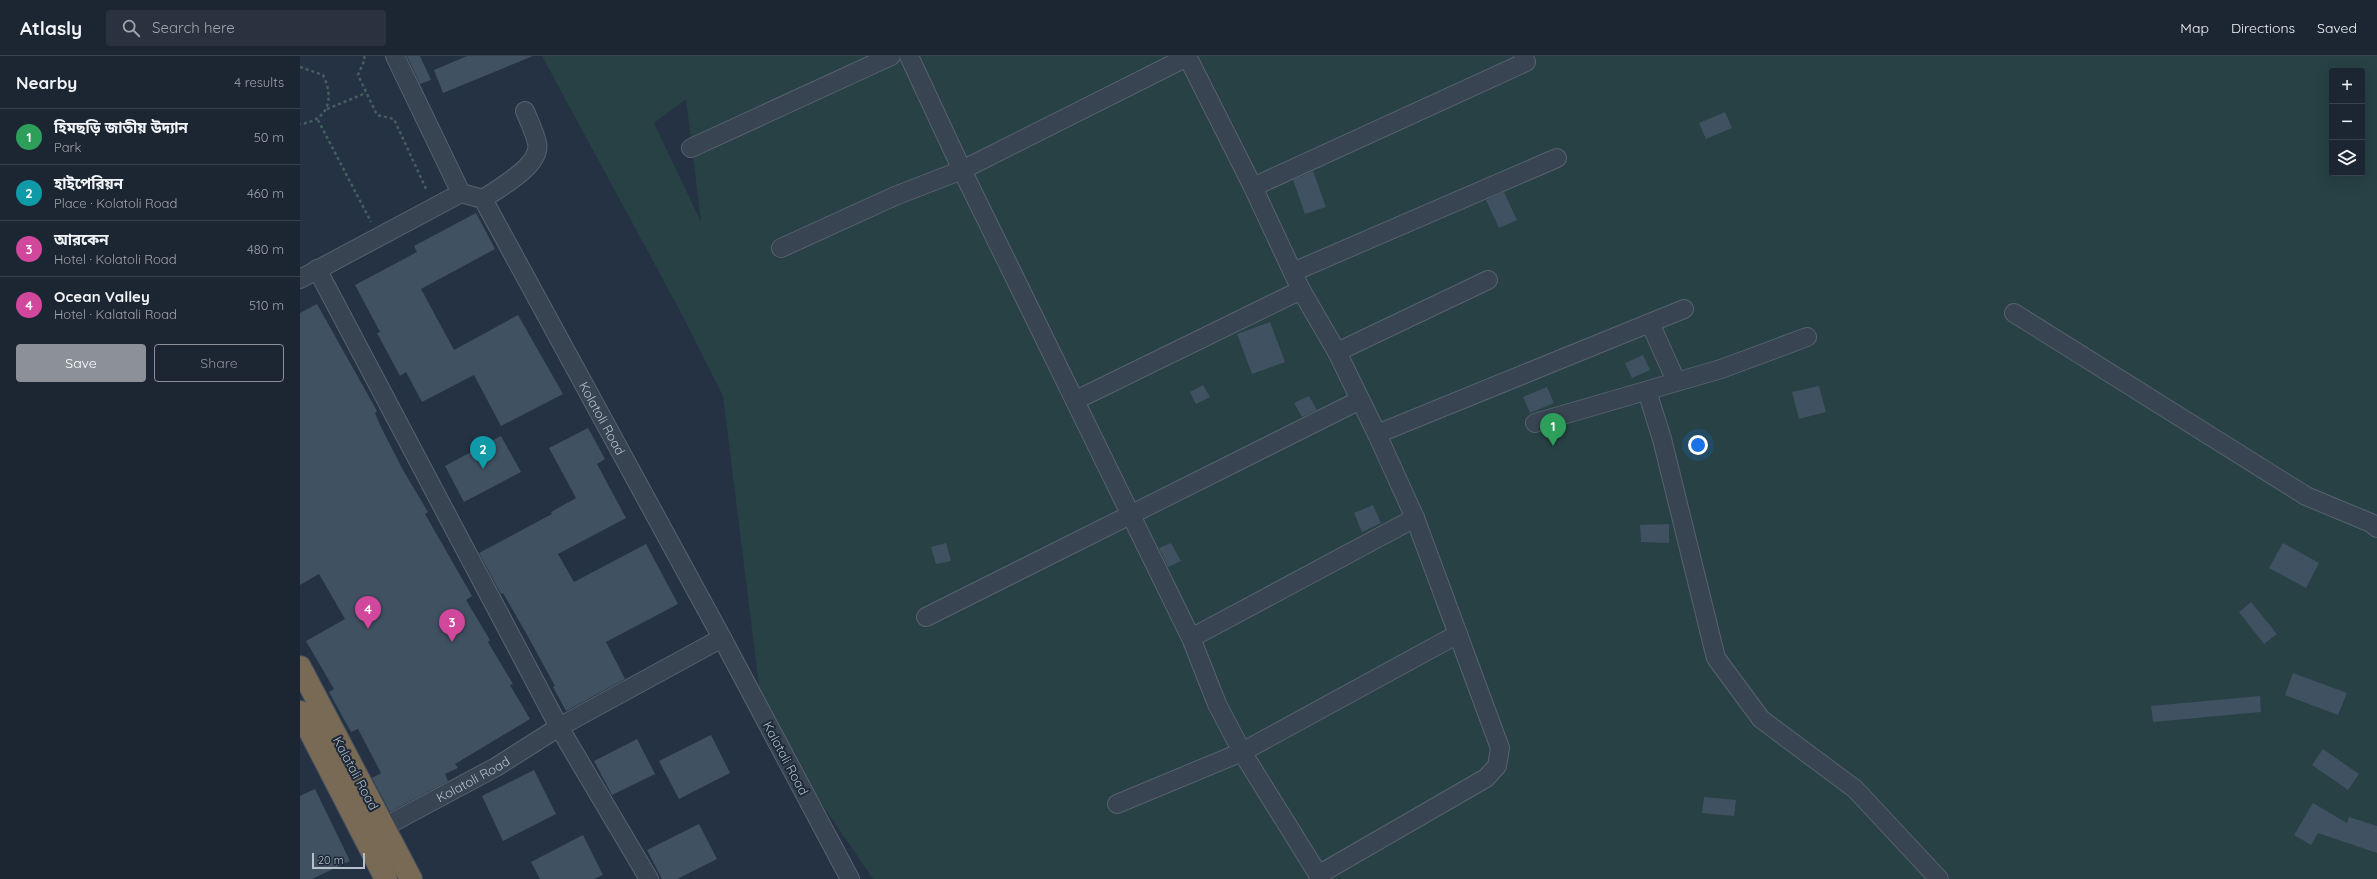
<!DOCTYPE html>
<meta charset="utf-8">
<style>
body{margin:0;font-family:Quicksand,"Noto Sans Bengali",sans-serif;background:#29323e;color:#f1f3f6}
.controls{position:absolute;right:12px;top:12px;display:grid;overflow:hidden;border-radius:4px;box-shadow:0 4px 16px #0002}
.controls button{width:36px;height:36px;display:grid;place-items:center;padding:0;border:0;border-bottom:1px solid #3a434d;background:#1c2632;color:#f1f3f6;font:20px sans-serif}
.scale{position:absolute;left:12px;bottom:10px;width:53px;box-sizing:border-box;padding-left:4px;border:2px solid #b6bfcc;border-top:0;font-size:11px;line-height:14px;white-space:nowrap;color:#b6bfcc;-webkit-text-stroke:3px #1e2938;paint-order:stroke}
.you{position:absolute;left:1398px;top:389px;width:14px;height:14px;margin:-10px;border:3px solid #fff;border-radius:50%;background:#1a73e8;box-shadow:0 0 0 6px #1a73e833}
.badge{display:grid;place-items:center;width:26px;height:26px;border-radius:50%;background:#8c9099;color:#fff;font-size:13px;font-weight:700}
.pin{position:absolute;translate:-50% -33px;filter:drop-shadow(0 1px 2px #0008)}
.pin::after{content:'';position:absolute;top:21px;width:14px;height:12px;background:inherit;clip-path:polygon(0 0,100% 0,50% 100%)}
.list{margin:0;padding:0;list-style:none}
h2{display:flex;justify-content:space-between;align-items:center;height:52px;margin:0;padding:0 16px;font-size:17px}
h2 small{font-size:13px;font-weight:400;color:#a0a5ac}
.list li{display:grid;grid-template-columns:26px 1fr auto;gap:12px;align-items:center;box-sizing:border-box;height:56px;padding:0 16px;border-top:1px solid #3a434d}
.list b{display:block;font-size:15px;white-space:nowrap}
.list p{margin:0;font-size:13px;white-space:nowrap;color:#a0a5ac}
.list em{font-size:13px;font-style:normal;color:#a0a5ac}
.actions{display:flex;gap:8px;padding:12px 16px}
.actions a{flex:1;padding:9px 0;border:1px solid #8c9099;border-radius:4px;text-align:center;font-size:14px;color:#8c9099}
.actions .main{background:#8c9099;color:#fff}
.icon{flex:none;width:22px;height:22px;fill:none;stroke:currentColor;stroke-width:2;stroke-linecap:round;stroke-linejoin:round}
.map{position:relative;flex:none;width:2077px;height:823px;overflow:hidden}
header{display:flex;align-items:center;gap:24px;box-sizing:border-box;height:56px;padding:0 20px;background:#1c2632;border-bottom:1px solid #3a434d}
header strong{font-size:19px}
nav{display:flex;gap:22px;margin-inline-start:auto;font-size:14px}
.search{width:280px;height:36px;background:#29323e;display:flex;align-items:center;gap:10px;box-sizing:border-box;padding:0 14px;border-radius:4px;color:#a0a5ac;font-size:15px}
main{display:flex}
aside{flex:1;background:#1c2632}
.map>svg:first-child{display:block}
.green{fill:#274144;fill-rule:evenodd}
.building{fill:#405162}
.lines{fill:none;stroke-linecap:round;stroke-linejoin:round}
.minor-casing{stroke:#576270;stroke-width:20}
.highway-casing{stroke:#444f5d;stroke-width:24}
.path{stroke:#455e60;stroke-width:2.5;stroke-dasharray:3 3;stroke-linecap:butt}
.minor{stroke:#394452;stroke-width:18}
.highway{stroke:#796a56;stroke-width:22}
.labels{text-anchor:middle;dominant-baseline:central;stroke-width:4;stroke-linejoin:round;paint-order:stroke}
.street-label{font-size:13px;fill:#b6bfcc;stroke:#1e2938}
</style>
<header>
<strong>Atlasly</strong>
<div class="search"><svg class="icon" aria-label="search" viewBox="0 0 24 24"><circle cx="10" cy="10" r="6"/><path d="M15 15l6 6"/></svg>Search here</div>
<nav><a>Map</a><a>Directions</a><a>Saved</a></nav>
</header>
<main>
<aside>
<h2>Nearby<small>4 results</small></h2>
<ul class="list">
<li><span class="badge" style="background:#2e9e5b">1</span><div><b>হিমছড়ি জাতীয় উদ্যান</b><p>Park</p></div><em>50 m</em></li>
<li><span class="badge" style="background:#0f9aa8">2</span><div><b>হাইপেরিয়ন</b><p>Place · Kolatoli Road</p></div><em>460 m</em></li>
<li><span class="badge" style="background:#d1479c">3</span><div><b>আরকেন</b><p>Hotel · Kolatoli Road</p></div><em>480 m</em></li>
<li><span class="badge" style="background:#d1479c">4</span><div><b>Ocean Valley</b><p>Hotel · Kalatali Road</p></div><em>510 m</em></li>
</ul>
<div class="actions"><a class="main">Save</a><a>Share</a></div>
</aside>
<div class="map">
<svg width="2077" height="823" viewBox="0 0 2077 823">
<rect width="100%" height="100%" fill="#253243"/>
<path class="green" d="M242 0H2077V823H573L463 662 423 340 379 253ZM2032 15H2062V117H2032ZM386 43 401 166 354 67Z"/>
<path class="building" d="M107 0H120L131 24 120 28Z
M167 0H233L143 37 134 14Z
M1425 56 1432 72 1406 83 1399 67Z
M1013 115 1026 151 1005 158 993 124Z
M1204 136 1217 164 1199 172 1186 144Z
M176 157 195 193 121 233 154 294 218 259 263 338 201 370 174 319 122 346 106 316 100 320 77 277 80 276 55 229 117 196 114 190Z
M17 248 77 355 75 357 80 369 103 414 128 456 125 458 172 540 166 544 190 584 188 586 213 628 210 629 230 663 155 708 158 712 145 718 148 725 90 756 72 722 81 717 58 673 51 676 29 636 34 633 6 585 45 563 19 518 0 529V257Z
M970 266 985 306 952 318 937 278Z
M1343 299 1350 314 1332 322 1325 307Z
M903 329 910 341 896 348 890 336Z
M1519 330 1526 356 1499 363 1492 336Z
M1247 331 1254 347 1230 357 1223 341Z
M1009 340 1017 354 1002 361 994 347Z
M288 372 305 403 297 408 326 462 258 498 274 526 346 488 378 548 306 586 325 623 266 655 253 631 255 630 226 577 203 537 201 538 179 497 252 458 251 456 276 442 249 392Z
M201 380 221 416 164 446 145 410Z
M1073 449 1081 467 1062 476 1054 457Z
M1369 468V487L1341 486 1340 469Z
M646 487 651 505 636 508 631 491Z
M871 487 881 505 868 511 859 492Z
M1983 487 2019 507 2006 532 1969 512Z
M1951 546 1977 578 1964 588 1939 556Z
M1993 617 2047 637 2038 659 1985 639Z
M1960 640 1961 656 1853 666 1851 650Z
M411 679 430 717 379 743 359 705Z
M337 683 355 718 312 739 294 705Z
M2023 693 2059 718 2048 734 2012 709Z
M234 714 256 758 203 785 182 740Z
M15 733 50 805 12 823H0V740Z
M1404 741 1436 744 1434 760 1402 757Z
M2013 747 2047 767 2049 761 2077 770V797L2018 777 2011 789 1994 779Z
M399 768 417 803 377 823H362L347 794Z
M283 779 303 819 294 823H240L231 806Z"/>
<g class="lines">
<defs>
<g id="minor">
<path d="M95 0 161 137"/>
<path d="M609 0 662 114 891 582 917 648 942 696 1021 823"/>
<path d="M887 0 953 131 1001 234 1037 296 1077 378 1115 462 1200 692 1197 710 1186 722 1018 819"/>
<path d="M391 92 591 0"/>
<path d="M953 131 1226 6 1223 0"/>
<path d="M183 143C199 132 242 109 237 87 235 77 229 65 225 55"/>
<path d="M481 192 595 140 662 114 887 1"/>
<path d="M17 213 259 671 349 823"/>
<path d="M993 216 1257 102"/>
<path id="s1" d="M0 223 161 137 183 143 422 582 550 823"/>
<path d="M1714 257 2006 440 2071 467 2077 472"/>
<path d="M1350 267 1376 325"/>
<path d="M1037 296 1188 224"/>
<path d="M1347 335 1362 383 1416 602 1461 663 1555 733 1639 823"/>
<path d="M776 344 1001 234"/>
<path d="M1235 367 1421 313 1507 281"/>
<path d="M1077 378 1384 253"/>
<path d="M626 561 1060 344"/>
<path d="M891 582 1115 462"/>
<path d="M817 748 942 696 1158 578"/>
<path id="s2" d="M84 771 196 711 259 671 422 582"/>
</g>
<path id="highway" d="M0 611 111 823
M0 656 86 823"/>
</defs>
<use href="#minor" class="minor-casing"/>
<use href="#highway" class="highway-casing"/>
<path class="path" d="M64 0 65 3 58 19 77 59 94 63 127 135
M0 11 23 19C35 43 28 65 0 68
M27 53 66 37
M18 64 71 166"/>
<use href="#minor" class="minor"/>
<use href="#highway" class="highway"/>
</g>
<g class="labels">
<g class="street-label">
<text stroke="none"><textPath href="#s1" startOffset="455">Kolatoli Road</textPath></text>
<text transform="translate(486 702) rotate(62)">Kalatali Road</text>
<text transform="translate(56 717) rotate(62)">Kalatali Road</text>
<text stroke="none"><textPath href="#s2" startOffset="101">Kolatoli Road</textPath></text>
</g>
</g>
</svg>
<div class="controls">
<button>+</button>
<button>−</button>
<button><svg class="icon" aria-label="layers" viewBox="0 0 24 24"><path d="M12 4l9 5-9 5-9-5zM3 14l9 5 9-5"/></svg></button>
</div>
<div class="scale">20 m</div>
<div class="you"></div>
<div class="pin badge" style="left:1253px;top:390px;background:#2e9e5b">1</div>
<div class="pin badge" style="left:183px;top:413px;background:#0f9aa8">2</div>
<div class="pin badge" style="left:152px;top:586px;background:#d1479c">3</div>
<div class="pin badge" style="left:68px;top:573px;background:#d1479c">4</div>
</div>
</main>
